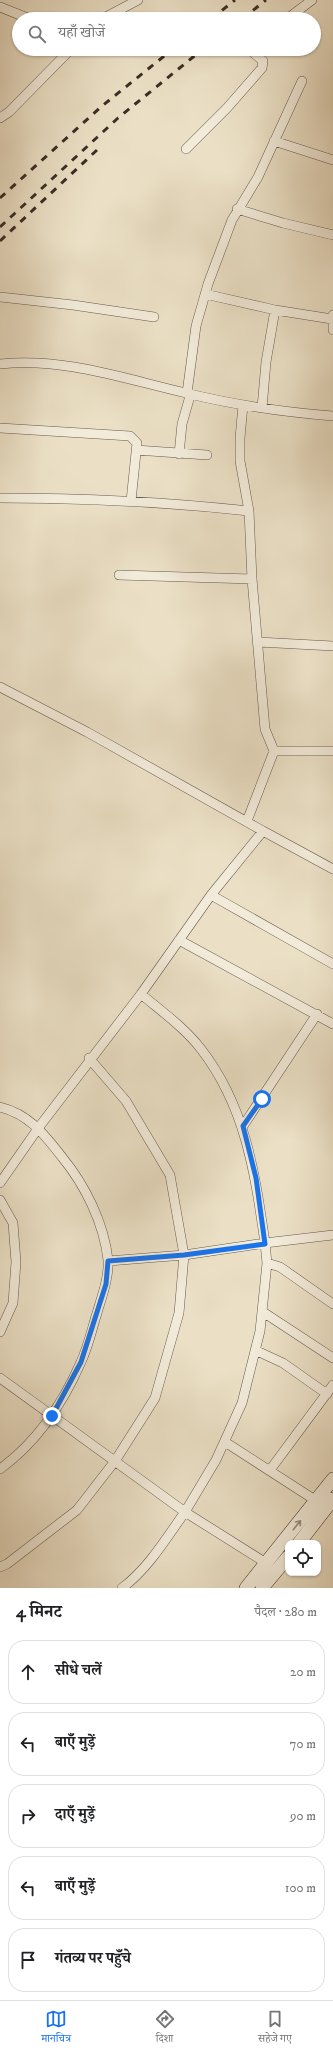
<!DOCTYPE html>
<html lang="hi">
<meta charset="utf-8">
<style>
body{margin:0;font-family:"IM FELL DW Pica","Noto Serif Devanagari",serif;background:#f2f2f2;color:#202124}
.controls{position:absolute;right:12px;bottom:12px;display:grid;overflow:hidden;border-radius:8px;box-shadow:0 1px 3px #0004}
.controls button{width:36px;height:36px;display:grid;place-items:center;padding:0;border:0;border-bottom:1px solid #e0e0e0;background:#fff;color:#202124;font:20px sans-serif}
.stop{position:absolute;width:12px;height:12px;margin:-9px;border:3px solid #1a73e8;border-radius:50%;background:#fff}
.stop.end{background:#1a73e8;border-color:#fff;box-shadow:0 1px 4px #0008}
.list{margin:0;padding:0;list-style:none}
h2{display:flex;justify-content:space-between;align-items:center;height:52px;margin:0;padding:0 16px;font-size:17px}
h2 small{font-size:13px;font-weight:400;color:#757577}
.list li{display:grid;grid-template-columns:26px 1fr auto;gap:12px;align-items:center;box-sizing:border-box;height:64px;margin:0 8px 8px;padding:0 8px;border:1px solid #e0e0e0;border-radius:16px}
.list b{display:block;font-size:15px;white-space:nowrap}
.list em{font-size:13px;font-style:normal;color:#757577}
.icon{flex:none;width:22px;height:22px;fill:none;stroke:currentColor;stroke-width:2;stroke-linecap:round;stroke-linejoin:round}
.map{position:relative;flex:none;width:333px;height:1588px;overflow:hidden}
.search{position:absolute;background:#fff;box-shadow:0 1px 3px #0004;left:12px;right:12px;top:12px;height:44px;display:flex;align-items:center;gap:10px;box-sizing:border-box;padding:0 14px;border-radius:22px;color:#757577;font-size:15px}
.sheet{height:412px;background:#fff}
nav{display:flex;justify-content:space-around;align-items:center;box-sizing:border-box;height:56px;border-top:1px solid #e0e0e0;background:#fff;font-size:11px;color:#757577}
nav a{display:grid;justify-items:center;gap:2px}
nav .on{color:#1a73e8}
.map>svg:first-child{display:block}
.lines{fill:none;stroke-linecap:round;stroke-linejoin:round}
.street-casing{stroke:#665a4f;stroke-width:10}
.secondary-casing{stroke:#3a2d27;stroke-width:14}
.street{stroke:#f2ebda;stroke-width:9}
.secondary{stroke:#f2ebda;stroke-width:13}
.rail{stroke:#3a2d27;stroke-width:3;stroke-dasharray:7 7;stroke-linecap:butt}
.oneway{stroke:#968c80}
.route{stroke:#1a73e8;stroke-width:5}
</style>
<div class="map">
<svg width="333" height="1588" viewBox="0 0 333 1588">
<rect width="100%" height="100%" fill="#ebe0c6"/>
<filter id="stains"><feTurbulence type="fractalNoise" baseFrequency=".005" numOctaves="4"/><feColorMatrix values="0 0 0 0 .2 0 0 0 0 .09 0 0 0 0 .02 0 0 0 .5 -.17"/></filter>
<radialGradient id="worn" r=".72"><stop offset=".6" stop-color="#630" stop-opacity="0"/><stop offset="1" stop-color="#630" stop-opacity=".3"/></radialGradient>
<g class="lines">
<defs>
<path id="street" d="M0 7 30 19
M102 19 138 0
M287 19 312 0
M0 118 9 112 71 49
M274 141 333 160
M186 149 227 108 262 68 263 61 249 49
M237 209 283 223 333 235
M205 294 275 310 332 319
M0 297 73 305 154 317
M333 315V330
M0 364C63 357 125 379 186 393 234 405 283 412 333 416
M243 405 240 438V461L249 511 252 579 265 729 274 751
M262 408 266 362 275 310
M0 428 130 436 137 443 131 501
M136 450 207 455
M179 454 182 424 190 396 187 393 196 326 208 284 232 220 258 177 302 81
M0 498C83 498 166 502 249 511
M119 575 252 579
M258 642 333 646
M0 687 87 732 263 831
M247 821 274 751H333
M211 895 333 964
M179 940 333 1024
M141 994C161 1011 185 1028 201 1049 246 1107 255 1174 265 1243L333 1235
M0 1107C29 1114 44 1134 62 1157 85 1185 104 1223 108 1260 109 1278 102 1296 97 1313 92 1329 88 1347 81 1362 63 1403 36 1443 0 1469
M243 1126 317 1014
M0 1183 39 1127 141 994 211 895 263 831 333 869
M0 1200 13 1223 16 1262 13 1303 0 1332
M108 1261 184 1255 265 1243 267 1263 260 1331 242 1403 216 1460 185 1512 266 1563
M267 1263 280 1267 333 1304
M263 1312 333 1358
M257 1351 283 1363 327 1394
M0 1378 185 1512C167 1537 148 1569 122 1588
M225 1442 315 1500
M270 1470 333 1385
M0 1567 7 1564 77 1510 115 1461 155 1398 179 1313 184 1255 170 1175 126 1101 89 1058"/>
<path id="secondary" d="M299 1543 333 1499
M246 1588 333 1479
M262 1588 288 1557"/>
</defs>
<use href="#street" class="street-casing"/>
<use href="#secondary" class="secondary-casing"/>
<use href="#street" class="street"/>
<use href="#secondary" class="secondary"/>
<path class="rail" d="M211 19 235 0
M242 19 266 0
M0 198 102 106 173 49
M0 227 118 118 203 49
M0 241 98 149"/>
</g>
<defs><path id="oneway-shaft" d="M-6 0H5M1.5-3L5.5 0L1.5 3" fill="none" stroke-width="1.6" stroke-linecap="round" stroke-linejoin="round"/></defs>
<use class="oneway" href="#oneway-shaft" transform="translate(297 1525) rotate(-51)"/>
<g class="lines">
<path class="route" d="M52 1416 81 1362 106 1284 108 1261 184 1255 265 1244 256 1178 243 1126 262 1099"/>
</g>
<rect width="100%" height="100%" filter="url(#stains)"/>
<rect width="100%" height="100%" fill="url(#worn)"/>
</svg>
<div class="controls">
<button><svg class="icon" aria-label="locate" viewBox="0 0 24 24"><circle cx="12" cy="12" r="6"/><path d="M12 2v4M12 18v4M2 12h4M18 12h4"/></svg></button>
</div>
<div class="stop" style="left:262px;top:1099px"></div>
<div class="stop end" style="left:52px;top:1416px"></div>
<div class="search"><svg class="icon" aria-label="search" viewBox="0 0 24 24"><circle cx="10" cy="10" r="6"/><path d="M15 15l6 6"/></svg>यहाँ खोजें</div>
</div>
<section class="sheet">
<h2>4 मिनट<small>पैदल · 280 m</small></h2>
<ul class="list">
<li><svg class="icon" aria-label="ahead" viewBox="0 0 24 24"><path d="M12 20V5M6 11l6-6 6 6"/></svg><div><b>सीधे चलें</b></div><em>20 m</em></li>
<li><svg class="icon" aria-label="left" viewBox="0 0 24 24"><path d="M17 20v-9H6M10 6l-5 5 5 5"/></svg><div><b>बाएँ मुड़ें</b></div><em>70 m</em></li>
<li><svg class="icon" aria-label="right" viewBox="0 0 24 24"><path d="M7 20v-9h11M14 6l5 5-5 5"/></svg><div><b>दाएँ मुड़ें</b></div><em>90 m</em></li>
<li><svg class="icon" aria-label="left" viewBox="0 0 24 24"><path d="M17 20v-9H6M10 6l-5 5 5 5"/></svg><div><b>बाएँ मुड़ें</b></div><em>100 m</em></li>
<li><svg class="icon" aria-label="arrive" viewBox="0 0 24 24"><path d="M6 21V4h12l-3 4 3 4H6"/></svg><div><b>गंतव्य पर पहुँचे</b></div></li>
</ul>
</section>
<nav>
<a class="on"><svg class="icon" aria-label="map" viewBox="0 0 24 24"><path d="M3 6l6-2 6 2 6-2v14l-6 2-6-2-6 2zM9 4v14M15 6v14"/></svg>मानचित्र</a>
<a><svg class="icon" aria-label="directions" viewBox="0 0 24 24"><path d="M12 3l9 9-9 9-9-9zM9 14v-3h6M13 9l2 2-2 2"/></svg>दिशा</a>
<a><svg class="icon" aria-label="saved" viewBox="0 0 24 24"><path d="M7 4h10v16l-5-4-5 4z"/></svg>सहेजे गए</a>
</nav>
